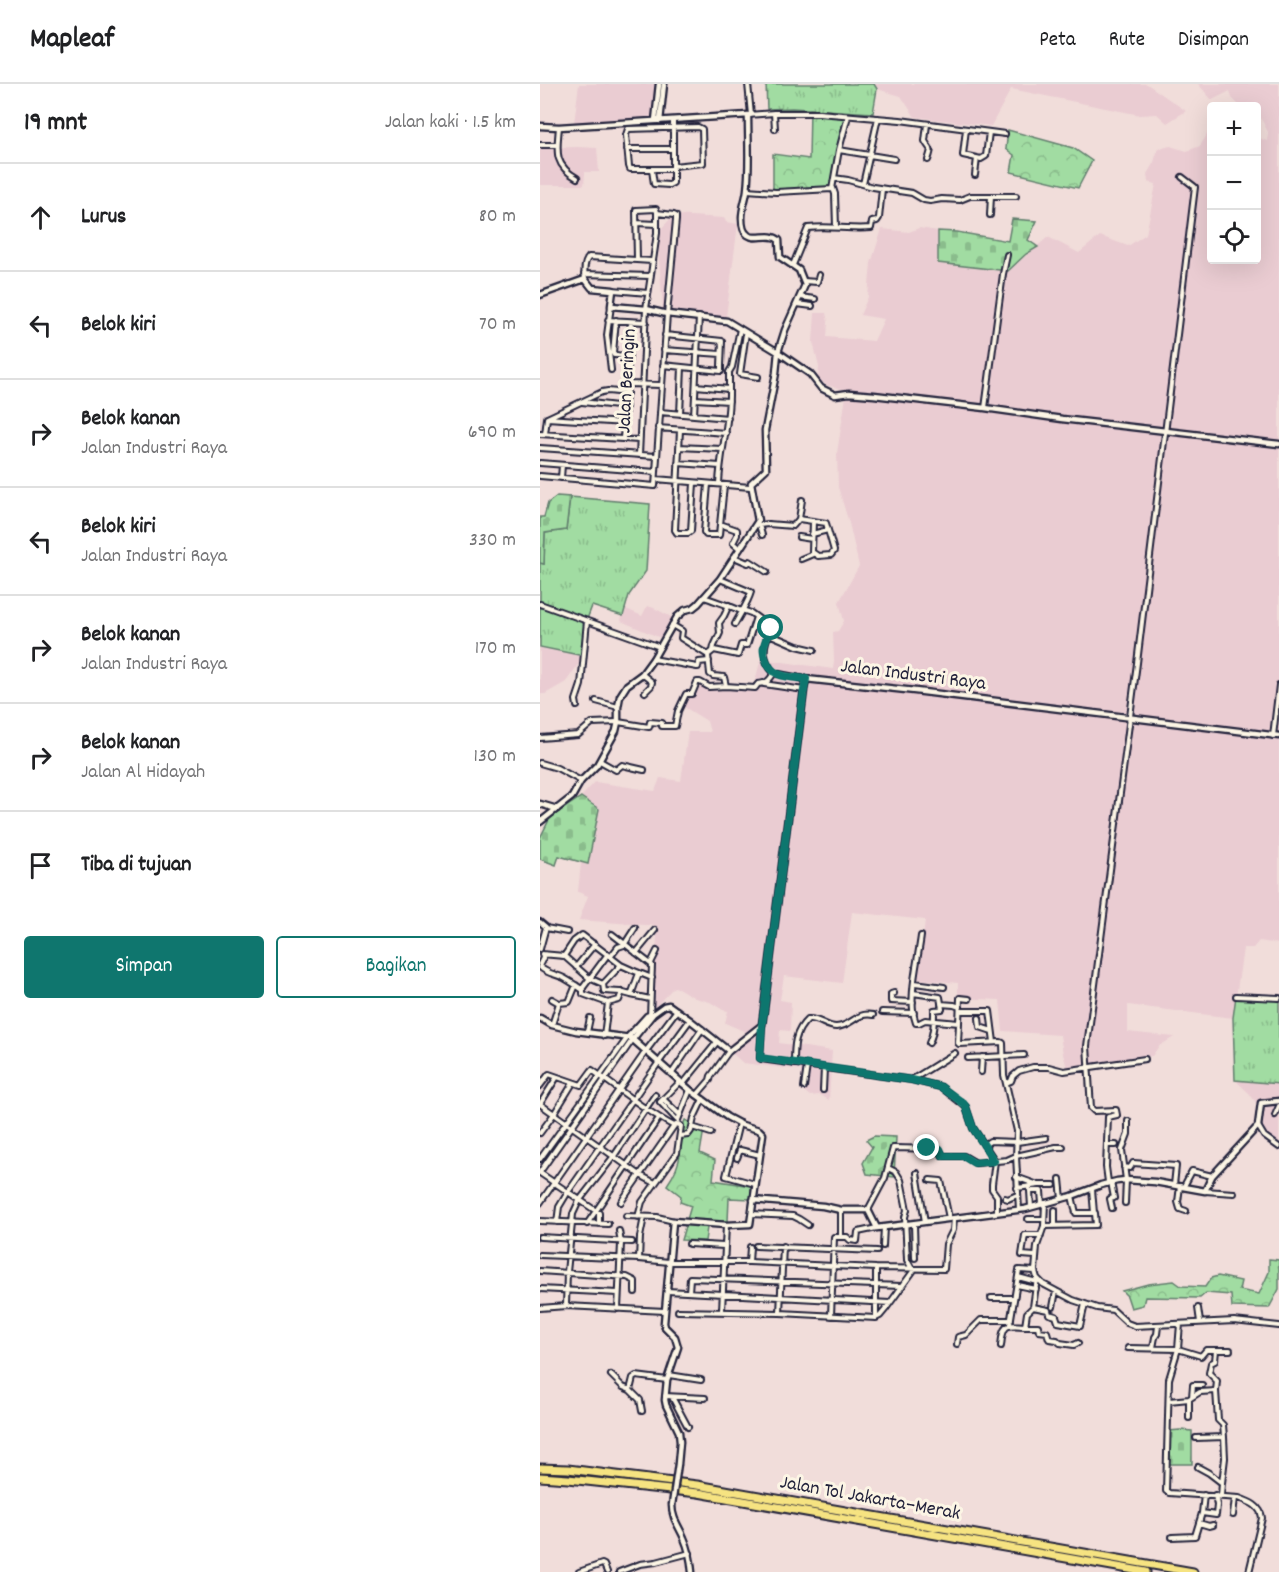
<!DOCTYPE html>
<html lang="id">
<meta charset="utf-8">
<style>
body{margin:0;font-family:Dekko,sans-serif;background:#f2f2f2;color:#202124}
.controls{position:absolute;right:18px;top:18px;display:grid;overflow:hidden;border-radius:6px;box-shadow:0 6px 24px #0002}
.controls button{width:54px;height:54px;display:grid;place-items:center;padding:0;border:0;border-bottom:2px solid #e0e0e0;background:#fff;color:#202124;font:30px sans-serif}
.stop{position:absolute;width:18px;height:18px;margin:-14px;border:4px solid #0f766e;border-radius:50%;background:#fff}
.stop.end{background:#0f766e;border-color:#fff;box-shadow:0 2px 6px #0008}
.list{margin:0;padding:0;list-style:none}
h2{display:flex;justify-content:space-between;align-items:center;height:78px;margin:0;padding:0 24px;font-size:26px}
h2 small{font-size:20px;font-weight:400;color:#757577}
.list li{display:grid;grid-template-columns:39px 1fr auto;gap:18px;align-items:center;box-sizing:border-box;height:108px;padding:0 24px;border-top:2px solid #e0e0e0}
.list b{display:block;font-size:22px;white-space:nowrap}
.list p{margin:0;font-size:20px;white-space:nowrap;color:#757577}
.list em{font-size:20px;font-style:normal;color:#757577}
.actions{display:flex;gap:12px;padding:18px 24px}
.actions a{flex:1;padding:14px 0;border:2px solid #0f766e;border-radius:6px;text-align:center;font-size:21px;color:#0f766e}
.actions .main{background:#0f766e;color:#fff}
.icon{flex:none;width:33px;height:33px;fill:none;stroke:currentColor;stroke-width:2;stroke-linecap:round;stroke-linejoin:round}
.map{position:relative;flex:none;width:739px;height:1488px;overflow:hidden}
header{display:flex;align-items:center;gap:36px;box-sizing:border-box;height:84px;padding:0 30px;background:#fff;border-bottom:2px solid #e0e0e0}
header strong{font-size:28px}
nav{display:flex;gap:33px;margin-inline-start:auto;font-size:21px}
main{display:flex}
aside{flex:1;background:#fff}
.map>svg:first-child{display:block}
.built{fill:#eaccd2}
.grass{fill:url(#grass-tufts);stroke:#627f6e;stroke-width:1.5}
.forest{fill:url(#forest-crowns);stroke:#627f6e;stroke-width:1.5}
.cemetery{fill:url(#cemetery-stones);stroke:#627f6e;stroke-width:1.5}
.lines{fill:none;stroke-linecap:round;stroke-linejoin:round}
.minor-casing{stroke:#22223b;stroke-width:8}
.tertiary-casing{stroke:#22223b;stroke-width:9}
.motorway-casing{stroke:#22223b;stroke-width:11}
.minor{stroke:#fcf5e5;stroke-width:4}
.tertiary{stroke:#fcf5e5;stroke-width:4.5}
.motorway{stroke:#f6e381;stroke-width:7}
.tertiary-bridge-casing{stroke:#22223b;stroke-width:9;stroke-linecap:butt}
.tertiary-bridge{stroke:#fcf5e5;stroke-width:4.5}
.route{stroke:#0f766e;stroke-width:8}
.labels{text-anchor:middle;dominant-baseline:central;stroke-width:6;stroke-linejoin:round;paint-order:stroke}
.street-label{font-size:20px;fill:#22223b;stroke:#fcf5e5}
</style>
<header>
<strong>Mapleaf</strong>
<nav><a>Peta</a><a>Rute</a><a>Disimpan</a></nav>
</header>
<main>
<aside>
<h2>19 mnt<small>Jalan kaki · 1.5 km</small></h2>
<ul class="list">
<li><svg class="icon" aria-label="ahead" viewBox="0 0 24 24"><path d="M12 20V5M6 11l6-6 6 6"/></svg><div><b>Lurus</b></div><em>80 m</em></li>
<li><svg class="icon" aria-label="left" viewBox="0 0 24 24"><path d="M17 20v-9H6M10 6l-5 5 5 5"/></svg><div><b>Belok kiri</b></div><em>70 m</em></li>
<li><svg class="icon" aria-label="right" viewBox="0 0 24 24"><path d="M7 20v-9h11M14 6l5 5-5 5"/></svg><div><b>Belok kanan</b><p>Jalan Industri Raya</p></div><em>690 m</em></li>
<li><svg class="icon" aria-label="left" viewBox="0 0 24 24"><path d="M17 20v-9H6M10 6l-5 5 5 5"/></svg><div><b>Belok kiri</b><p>Jalan Industri Raya</p></div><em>330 m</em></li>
<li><svg class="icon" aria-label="right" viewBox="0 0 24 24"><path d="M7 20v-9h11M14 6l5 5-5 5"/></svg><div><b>Belok kanan</b><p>Jalan Industri Raya</p></div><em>170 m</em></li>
<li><svg class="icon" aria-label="right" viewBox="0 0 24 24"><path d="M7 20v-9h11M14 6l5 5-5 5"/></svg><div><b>Belok kanan</b><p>Jalan Al Hidayah</p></div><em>130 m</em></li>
<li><svg class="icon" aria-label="arrive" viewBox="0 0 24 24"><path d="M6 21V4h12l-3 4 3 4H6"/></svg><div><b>Tiba di tujuan</b></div></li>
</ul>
<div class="actions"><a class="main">Simpan</a><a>Bagikan</a></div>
</aside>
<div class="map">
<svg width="739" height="1488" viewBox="0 0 739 1488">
<defs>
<pattern id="grass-tufts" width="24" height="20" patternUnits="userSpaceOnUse" patternTransform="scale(1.5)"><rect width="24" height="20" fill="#a1dca2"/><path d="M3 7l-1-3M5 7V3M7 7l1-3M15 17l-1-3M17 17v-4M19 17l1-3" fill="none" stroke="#8abc8c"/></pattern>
<pattern id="forest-crowns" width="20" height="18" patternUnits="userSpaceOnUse" patternTransform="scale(1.5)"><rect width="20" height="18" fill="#a1dca2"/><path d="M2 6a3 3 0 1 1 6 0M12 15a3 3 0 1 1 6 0" fill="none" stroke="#8abc8c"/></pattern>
<pattern id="cemetery-stones" width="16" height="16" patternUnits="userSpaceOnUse" patternTransform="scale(1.5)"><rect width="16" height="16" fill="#a1dca2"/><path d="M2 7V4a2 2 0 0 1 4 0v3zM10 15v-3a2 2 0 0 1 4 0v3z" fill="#8abc8c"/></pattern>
</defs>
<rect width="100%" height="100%" fill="#f1ddda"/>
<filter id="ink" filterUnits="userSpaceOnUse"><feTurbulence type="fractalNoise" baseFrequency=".0167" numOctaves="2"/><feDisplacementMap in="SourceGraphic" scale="12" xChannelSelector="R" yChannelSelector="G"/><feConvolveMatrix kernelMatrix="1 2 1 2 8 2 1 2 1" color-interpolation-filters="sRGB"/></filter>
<g filter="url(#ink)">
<path class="built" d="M39 0H127L122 34 34 39Z
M334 0H607L646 27 627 39 617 30 600 31 471 5 451 42 375 33 361 12 337 5Z
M658 0H739V860L719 857 713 864H703L693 934 588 921V948L634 953 619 962 612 972 546 981V985L528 987 523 970 520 951 463 947 460 916 418 914V899L378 895 385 836 312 828 302 899 244 892 240 916 251 918 250 947 240 946 239 959 292 967 289 1016 280 1011 270 1012 261 1005V986L203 979 185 963 206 948 185 939 188 927 183 926 170 918 155 914 138 904 134 903 111 927 118 842 39 836 48 812 38 808 41 779 48 780 59 725 41 713 55 698 115 707 120 694 141 697 148 648H170L167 637 141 621 145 610H152L158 598 168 603 213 604 221 575 293 585 294 577 293 548 298 547 304 537 299 518 319 482 309 439 298 403 297 369 307 306 289 302 278 296 279 283 273 258 275 229H286L288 238 287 253 334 257 344 235 320 231 328 213 331 179 342 145 369 148 379 144 398 147V179L468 187 508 153 539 169 560 152 588 162 606 150 616 100 608 98 607 90 614 78 618 65 630 62 647 67 660 62 668 49H671L672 176H716L717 53 727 57 728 48 721 34 717 33 716 22 707 21 700 22 692 14 690 7 672 16Z
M38 63 57 64 59 88H45L44 101H0V64Z
M134 131 184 134 186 138 198 140 186 233 123 225 117 149Z
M107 522 114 524 133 534 123 555 81 537 84 524 102 532Z
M0 563 44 572 26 598 5 610H0Z
M695 996 739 1000V1064L732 1063 725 1056 717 1020 709 1009Z"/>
<path class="grass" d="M226 0H334L337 5 333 29 252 24 227 25Z
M30 413 110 420 106 487 89 511 83 532 52 522 46 538 44 572 0 563V479L4 480 5 449 26 446Z
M696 912 739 913V1000L695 996 693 934Z"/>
<path class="forest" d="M270 25 308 28 296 69 292 104 233 107V70L269 75Z
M468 46 533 64 552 77 538 104 471 88 474 71 466 65Z
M145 1036 164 1045 160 1069 175 1076 173 1096 211 1102V1115L189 1114 188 1137H168L165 1157 141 1156 151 1122 140 1118 141 1112 127 1101C134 1091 139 1082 140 1070 142 1058 140 1047 145 1036Z
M729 1175 739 1176V1205L729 1224 692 1223 691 1211 666 1209 660 1214 605 1213 603 1221 591 1224 587 1212 582 1207 608 1200 634 1197 641 1202 665 1203 671 1194 678 1192 701 1197 699 1206 719 1210 729 1188Z"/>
<path class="cemetery" d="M472 135 497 137 488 156 498 163 486 170 468 187 398 179V147L417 148 468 157Z
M17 412 30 413 26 446 5 449 4 480 0 479V433H4L8 419Z
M41 713 59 725 48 780 19 772 16 781 0 775V754L10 734Z
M334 1052 356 1053 354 1093 327 1090 323 1079 332 1063 326 1056Z
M640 1346 652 1347V1380H628L629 1347Z"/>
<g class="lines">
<defs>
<path id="minor" d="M208 0 211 31
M234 29 235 45
M208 31 234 29H279L360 36 465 50
M387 40 385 57C390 67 393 62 388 76
M19 43C17 66 13 81 37 94
M426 45 423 71 441 75 446 72 449 48
M0 61H17
M87 65H133
M299 66 354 75
M133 82 163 79 162 45 158 43 88 45 86 51 89 82 90 85H133
M112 86 114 100 129 101 133 99V36
M435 91 437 74
M294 94 308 96 333 103 372 109 384 116 390 117 402 115 420 116 430 112H476
M323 100 338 34
M293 104 295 110 296 143
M207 106 236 108 292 105 299 66 308 32
M450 131 451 112
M96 139 117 140
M97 175 96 126 116 125 117 128V149L106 225 99 371
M253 181 268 144C289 141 309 146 331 144L332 138 337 137 339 134 342 105
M44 190 110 192
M45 195C44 188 44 178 49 173L112 177
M264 197 277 198 279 191
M73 206 108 209
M260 213 275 215
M257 220 272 222
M68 236 106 238
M76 236 73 269 74 271 89 272
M206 249 200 290 218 293
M124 266 181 270
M123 281 181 287V282L182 257 125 251
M71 286 67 251 71 222
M88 300 121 301
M156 302 189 305C190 338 180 368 179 400
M189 305V288L192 283 200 245
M155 315 189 317
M42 318 86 323
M445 324 463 190 467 171
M120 328 188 334
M140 330 142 283
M154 331 159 233
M7 334 85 339
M118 344 186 349
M140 346 135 446 137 449H148L151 447 154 399
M0 350 99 356
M5 350 7 334 62 308 68 307 87 309
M83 355 91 238
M139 363 182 365
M0 364 116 372
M0 379 116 388
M138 379 180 382
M0 392 115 402 127 230 136 136V132L134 131 117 129
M21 394 22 381
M116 395 210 403
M168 400 164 448 166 451H179L184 401
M259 435 286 439 294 467 291 471 278 472 272 468 273 437
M180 440 197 446V451L193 459 200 465
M219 441 228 440 253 442 259 435 262 416
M219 441 222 451
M272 450 288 446
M259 453 272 455
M194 473 208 479 210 477 227 488
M261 475 273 470
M180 495 211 508C208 519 200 530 195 540
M164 513C177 518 189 521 201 527
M0 520 120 563
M202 526 211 529 230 543 231 546 229 550
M132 541 142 547 141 554 168 571
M174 566 198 571 201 561H207L216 533
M113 575 157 583H158L159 578 169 577
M102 590 112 598 111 602 105 608
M266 595 234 589C223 577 222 564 229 550L257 562 274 566
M224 600 264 606
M186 602 184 593 173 592 170 590 168 571 173 567 174 562 180 549 179 539 184 532 189 521
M56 617 78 623
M37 622 36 616 41 601 47 537
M733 652 739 601
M0 654 38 651 52 639 78 638 109 643 110 638 122 639V642H135L138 627 146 610H152L157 598H160L169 603 186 602 215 604 218 600C227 599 229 597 234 589
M60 677 76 686 82 681 104 686
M0 679 17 684 41 697
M0 838 6 843 0 865
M6 844 27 848
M72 850 112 881 110 932
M381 852C378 877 367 916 376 939H379L385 936 419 939 418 959 419 960 461 958 463 959 464 991 477 1047 476 1072 479 1126
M96 869 115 846
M2 870 24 872 49 894 63 900 81 881
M24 872 34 857 42 851 81 881 92 886 112 894
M71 872 78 863 84 861 95 844
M111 879 117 867
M0 880 3 874 2 870
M0 883C7 890 16 890 24 894 31 898 37 902 43 906V910L68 919
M36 883 55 860
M99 889 91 911 110 915
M375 899 404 903
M63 900 64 907 80 908 91 911
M42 905 68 870
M354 909 351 910V917L373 918
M373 909 400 913 402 925 394 926C394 938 394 949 389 959
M696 912 739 914
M19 919 29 918 36 901
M401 920 414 921 420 923
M420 927H450L454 958
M342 928 374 929
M439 934 440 943 452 947
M419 939 420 914 429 915
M12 941 19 919 12 915
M222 941 220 974 221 975 372 996 401 1003 426 1023 433 1044 455 1077
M47 948 50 934
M64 952 68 919 79 916 82 908
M428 974 484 971
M254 980C254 962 254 948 268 935 279 934 286 943 296 943 313 942 315 928 333 931
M441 988 442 973
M132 989 162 945
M373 995 415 969
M140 998 120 1018 137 1036H138L150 1006
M466 999 471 997 473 992 479 987 493 983H509L524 987 605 975
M143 1000 177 958
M0 1002 9 990 41 1001 52 986C79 1005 104 1026 134 1042L81 1118
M264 1003 267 982
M283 1006 284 984
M157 1011 170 996 171 992 189 967
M123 1015 140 1031
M163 1015 154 1034 152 1043 171 1049
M0 1020 100 1091 115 1099
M0 1020 17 993
M735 1031 739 1022
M199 1039 186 1092 215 1100
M718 1042 724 1052 739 1063
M0 1049 14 1030 33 999
M140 1052 148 1051 151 1047 152 1043
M444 1061 450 1057 477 1058 506 1054
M567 1061H576
M197 1074 200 1066 220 1071
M0 1075 88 953
M455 1077 452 1100V1105L457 1112V1128
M584 1083 590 1084 593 1079 636 1082 634 1101
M348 1084 356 1088 361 1096 367 1126 365 1133 367 1176 372 1185
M0 1088 93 955
M0 1089 59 1129V1140
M377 1089 385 1138
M476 1093 498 1101
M520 1095 522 1115
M390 1096 401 1097 409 1134
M568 1098 566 1083 568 1033 577 1031 576 1026 554 1027 551 1024 547 962 597 579 655 103 642 93
M571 1098 574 1114 570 1115 572 1124
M640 1102 638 1118 640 1125 646 1127
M644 1102 652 1087 672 1092
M489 1103 490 1107H501L502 1120
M477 1104 499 1101H514
M552 1105 554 1129
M490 1107 491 1123
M665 1107 694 1109
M465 1114 468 1115 477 1111
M0 1119 106 967 137 926
M505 1119 504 1142 497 1162 495 1187 497 1194 503 1200 533 1216 557 1224 573 1226 587 1239 595 1242 694 1237 739 1242
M585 1119 586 1096 582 1066 588 1050V1037
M328 1126 345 1094 353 1064 399 1065 403 1072H424L436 1079 467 1076 476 1072 516 1063H523
M515 1126V1142
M212 1130 253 1132 259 1135 268 1141
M86 1132 117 1133 134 1137
M98 1133 102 1118 137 1069 141 1042 138 1040 134 1042
M488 1135H504
M0 1137 68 1140
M17 1138 19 1123 28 1108 119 978 150 936
M47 1140 119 1034
M374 1140 375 1174
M504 1142 556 1141 555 1129H536L532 1112
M0 1153 92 1158
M301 1153V1126
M149 1160 184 1162
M216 1162 337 1167
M343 1162 344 1143
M0 1171 99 1175 129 1178H209L336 1184 404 1185 406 1160 413 1146 414 1134
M495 1172 482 1171 485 1151H501
M99 1175 100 1153 104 1133
M209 1178 210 1163
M0 1187 87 1193 95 1197V1208
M478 1193 497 1198
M477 1201 496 1205
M0 1205 78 1209
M127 1207 350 1219
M149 1208 150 1194 361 1202
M451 1214H474
M26 1222 27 1188 33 1130 39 1117 74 1072 115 1011
M493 1223 508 1226 509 1230 516 1232 518 1238 540 1242 545 1220
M513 1223 516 1207
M0 1224 26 1222 125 1227
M658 1224 660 1238
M78 1225 81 1159 79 1147
M138 1227 240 1229 336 1234 340 1232 345 1226 374 1186
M182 1227 186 1141
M240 1229 243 1162
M291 1232 294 1153H307L310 1156 317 1157 318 1148 337 1144
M336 1234V1184
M470 1240 479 1186 495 1187
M640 1240 638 1265 629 1295 626 1407 629 1409 699 1414C710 1418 721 1422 722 1434L709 1488
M485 1242H498L499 1247 507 1248 509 1255 517 1256 520 1259 534 1261 538 1259
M417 1260 418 1253 426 1251 441 1236H471
M461 1262C463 1241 465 1240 485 1242L487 1229 493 1223 497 1194
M588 1264 638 1265 661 1272 666 1266H690
M613 1264 615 1253 617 1250 618 1242
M71 1291 83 1303 90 1306
M129 1291 161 1296
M676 1307 677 1297 669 1289 671 1279 675 1277 676 1266
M125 1312 165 1314
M132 1313 148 1343
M652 1313 653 1301H662
M649 1315V1334
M629 1317 649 1315 660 1308 676 1307 678 1336 683 1341 684 1353
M102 1327 100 1316 90 1306 93 1294 96 1292 127 1296
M656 1354 684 1353 685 1374 682 1399
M658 1383 669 1389 682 1399 681 1412
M662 1429 676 1431 677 1421 675 1411
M693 1431 695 1414
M659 1439 669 1442 673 1441
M632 1453 655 1452 662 1429 664 1411
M39 1488 62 1480 64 1481 67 1488
M79 1488 100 1480 116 1478 150 1469"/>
<path id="tertiary" d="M115 37 119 0
M120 37 124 0
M0 42 19 43 208 31C208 56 210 82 207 106 206 115 202 124 202 134 202 139 203 148 208 151 216 157 230 148 239 156L240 173 259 186 265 201 245 246 238 268 236 289 225 346 226 385 211 399 218 437 180 495 158 520 153 524 145 526 137 533 113 575 102 590 87 601 80 612 78 623V638L76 647 57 681 41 697 32 713 0 738
M0 211 45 195 52 204 73 206 71 222 106 225 127 230 187 237 238 268 270 290 281 304 295 311 309 309 334 311 445 324 522 335 739 360
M0 720 17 725
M0 934 12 941 36 947 91 954 150 1006 187 1033 202 1041 219 1046 223 1050 210 1140 186 1141 133 1137 124 1239 125 1243 135 1253 138 1263 127 1296 125 1316 126 1321 139 1348 140 1358 138 1380
M88 953 107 932 113 930 124 922 129 921 150 936 189 967 222 941 264 606 266 595 375 607 739 652
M93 955 113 930
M213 1116 283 1122 301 1126H328L337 1144 485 1125 532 1112 561 1101 577 1097 586 1096 615 1098 665 1107 672 1092 718 1042 721 1019 739 1017
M132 1421C132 1435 139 1442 144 1454 149 1465 151 1476 152 1488"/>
<path id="motorway" d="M0 1384 28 1385 157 1401 653 1488
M0 1393 28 1395 158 1409 606 1488"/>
</defs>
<use href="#minor" class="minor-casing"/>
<use href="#tertiary" class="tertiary-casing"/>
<use href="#motorway" class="motorway-casing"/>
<use href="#minor" class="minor"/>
<use href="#tertiary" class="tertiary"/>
<use href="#motorway" class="motorway"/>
<defs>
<path id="tertiary-bridge" d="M132 1421 138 1380"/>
</defs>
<use href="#tertiary-bridge" class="tertiary-bridge-casing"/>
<use href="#tertiary-bridge" class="tertiary-bridge"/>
</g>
</g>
<g class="lines" filter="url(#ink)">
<path class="route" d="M231 544C229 550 225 556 224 562 223 567 224 572 226 576 233 595 249 592 266 595L264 606 222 941 220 974 372 996 401 1003 423 1019 426 1023 433 1044 454 1077 434 1079 423 1072H403L400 1065 387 1064"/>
</g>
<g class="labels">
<g class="street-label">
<text transform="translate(88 297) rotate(-87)">Jalan Beringin</text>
<text transform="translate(373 592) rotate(7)">Jalan Industri Raya</text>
<text transform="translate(330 1415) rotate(10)">Jalan Tol Jakarta–Merak</text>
</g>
</g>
</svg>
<div class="controls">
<button>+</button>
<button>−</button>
<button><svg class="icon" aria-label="locate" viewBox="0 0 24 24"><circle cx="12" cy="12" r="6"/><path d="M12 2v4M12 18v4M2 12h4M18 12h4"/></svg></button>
</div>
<div class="stop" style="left:231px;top:544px"></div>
<div class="stop end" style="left:387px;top:1064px"></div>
</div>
</main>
